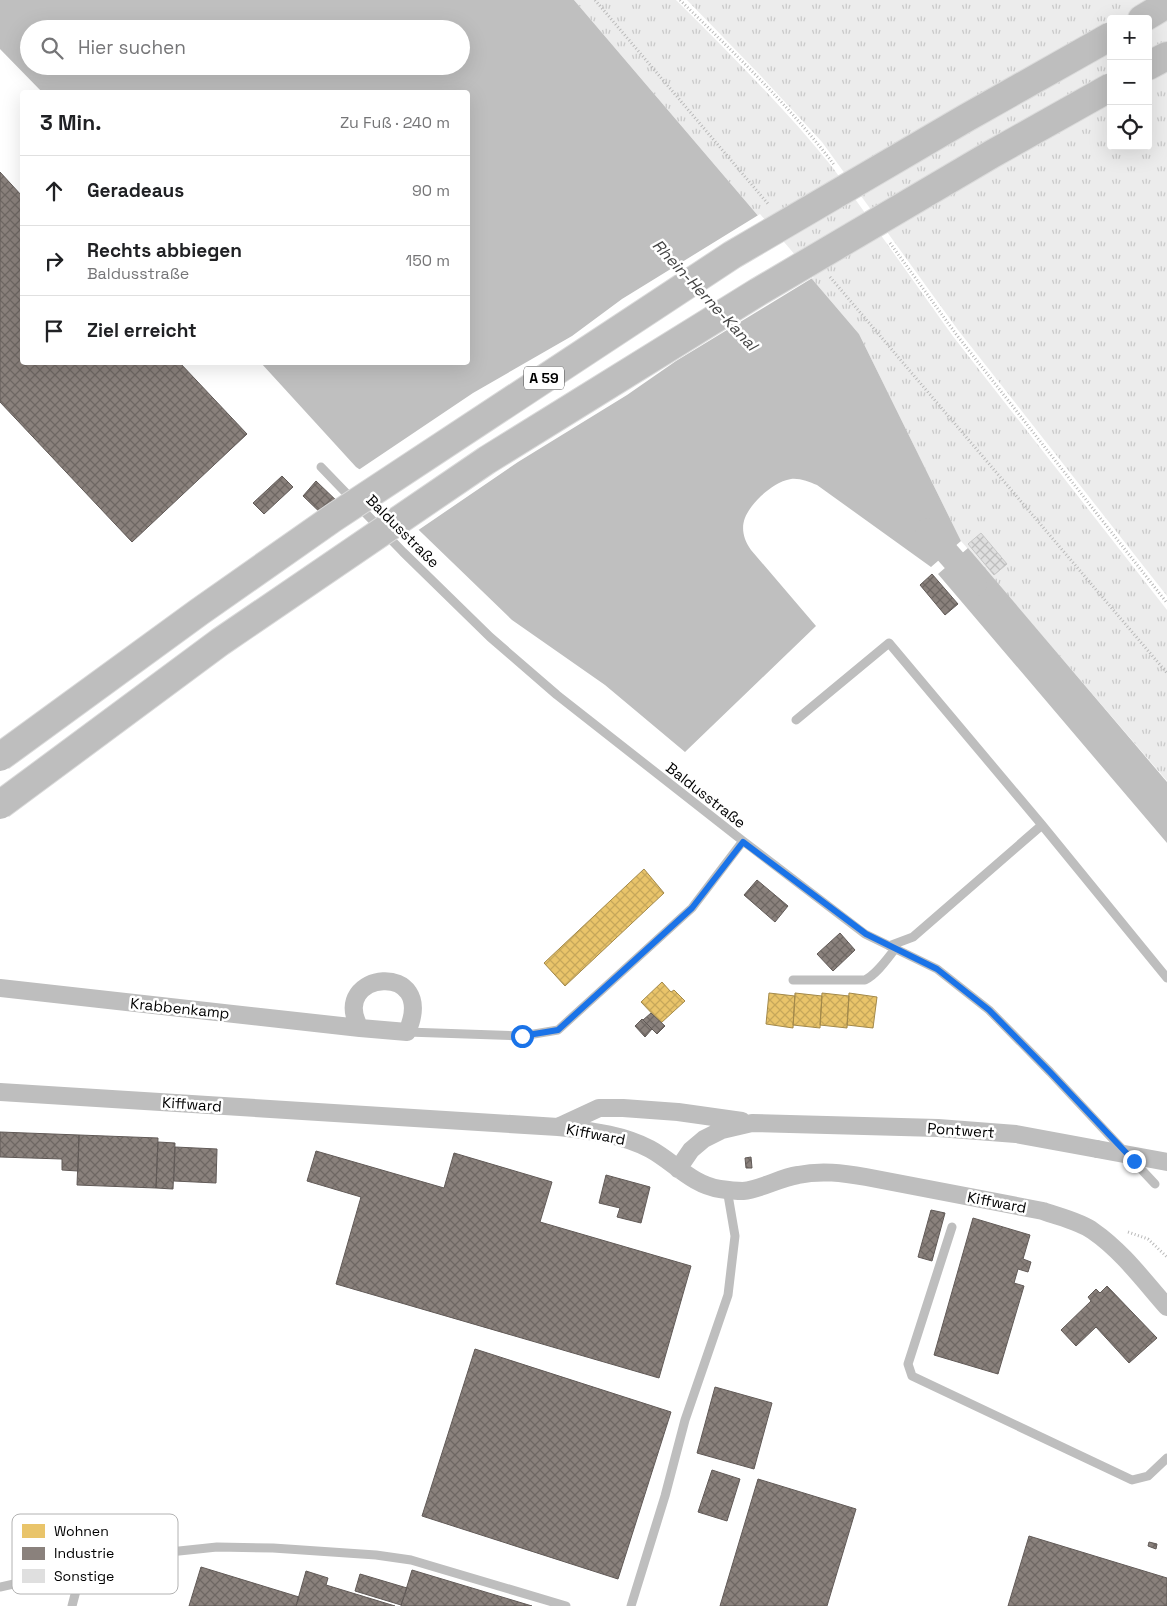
<!DOCTYPE html>
<html lang="de">
<meta charset="utf-8">
<style>
body{margin:0;font-family:"Space Grotesk",sans-serif;background:#f6f6f6;color:#202124}
.controls{position:absolute;right:15px;top:15px;display:grid;overflow:hidden;border-radius:5px;box-shadow:0 5px 20px #0002}
.controls button{width:45px;height:45px;display:grid;place-items:center;padding:0;border:0;border-bottom:1px solid #e0e0e0;background:#fff;color:#202124;font:25px sans-serif}
.stop{position:absolute;width:15px;height:15px;margin:-11px;border:4px solid #1a73e8;border-radius:50%;background:#fff}
.stop.end{background:#1a73e8;border-color:#fff;box-shadow:0 1px 5px #0008}
.list{margin:0;padding:0;list-style:none}
h2{display:flex;justify-content:space-between;align-items:center;height:65px;margin:0;padding:0 20px;font-size:21px}
h2 small{font-size:16px;font-weight:400;color:#757577}
.list li{display:grid;grid-template-columns:32px 1fr auto;gap:15px;align-items:center;box-sizing:border-box;height:70px;padding:0 20px;border-top:1px solid #e0e0e0}
.list b{display:block;font-size:19px;white-space:nowrap}
.list p{margin:0;font-size:16px;white-space:nowrap;color:#757577}
.list em{font-size:16px;font-style:normal;color:#757577}
.icon{flex:none;width:28px;height:28px;fill:none;stroke:currentColor;stroke-width:2;stroke-linecap:round;stroke-linejoin:round}
.map{position:relative;flex:none;width:1167px;height:1606px;overflow:hidden}
.search{position:absolute;background:#fff;box-shadow:0 5px 20px #0002;left:20px;top:20px;width:450px;height:55px;display:flex;align-items:center;gap:12px;box-sizing:border-box;padding:0 18px;border-radius:28px;color:#757577;font-size:19px}
.panel{position:absolute;background:#fff;box-shadow:0 5px 20px #0002;left:20px;top:90px;width:450px;height:275px;border-radius:5px}
.map>svg:first-child{display:block}
.grass{fill:url(#grass-tufts);fill-rule:evenodd}
.water{fill:#bfbfbf;fill-rule:evenodd}
.pier{fill:#fff}
.homes{fill:url(#homes-cross-hatch);stroke:#a3894a}
.industry{fill:url(#industry-cross-hatch);stroke:#615a57}
.lines{fill:none;stroke-linecap:round;stroke-linejoin:round}
.canal{stroke:#bfbfbf;stroke-width:24}
.building{fill:url(#building-cross-hatch);stroke:#c7c7c7}
.motorway-casing{stroke:#dbdbdb;stroke-width:30}
.path{stroke:#b9b9b9;stroke-width:3;stroke-dasharray:1 2.5;stroke-linecap:butt}
.service{stroke:#bebebe;stroke-width:9}
.minor{stroke:#bebebe;stroke-width:18}
.motorway{stroke:#bebebe;stroke-width:28}
.motorway-bridge-casing{stroke:#dbdbdb;stroke-width:30;stroke-linecap:butt}
.minor-bridge{stroke:#bebebe;stroke-width:18}
.motorway-bridge{stroke:#bebebe;stroke-width:28}
.route{stroke:#1a73e8;stroke-width:6}
.labels{text-anchor:middle;dominant-baseline:central;stroke-width:5;stroke-linejoin:round;paint-order:stroke}
.shield{fill:#fff;stroke:#4c4c4c;stroke-width:1}
.shield-label{font-size:14px;font-weight:bold;fill:#000}
.street-label{font-size:15px;fill:#000;stroke:#fff}
.water-label{font-size:16px;font-style:italic;fill:#444;stroke:#fff}
.key{fill:#fff;stroke:#b2b2b2;stroke-width:1}
.key-label{font-size:14px;fill:#000}
</style>
<div class="map">
<svg width="1167" height="1606" viewBox="0 0 1167 1606">
<defs>
<pattern id="grass-tufts" width="24" height="20" patternUnits="userSpaceOnUse" patternTransform="scale(1.25)"><rect width="24" height="20" fill="#ececec"/><path d="M3 7l-1-3M5 7V3M7 7l1-3M15 17l-1-3M17 17v-4M19 17l1-3" fill="none" stroke="#c9c9c9"/></pattern>
<pattern id="homes-cross-hatch" width="8" height="8" patternUnits="userSpaceOnUse" patternTransform="scale(1.25)"><rect width="8" height="8" fill="#e9c46a"/><path d="M0 0l8 8M0 8l8-8" fill="none" stroke="#c6a75a"/></pattern>
<pattern id="industry-cross-hatch" width="8" height="8" patternUnits="userSpaceOnUse" patternTransform="scale(1.25)"><rect width="8" height="8" fill="#8a817c"/><path d="M0 0l8 8M0 8l8-8" fill="none" stroke="#6e6763"/></pattern>
<pattern id="building-cross-hatch" width="8" height="8" patternUnits="userSpaceOnUse" patternTransform="scale(1.25)"><rect width="8" height="8" fill="#dfdfdf"/><path d="M0 0l8 8M0 8l8-8" fill="none" stroke="#bebebe"/></pattern>
</defs>
<rect width="100%" height="100%" fill="#fff"/>
<path class="grass" d="M574 0H676C730 54 785 108 833 168L952 335 1167 610V781L961 541 859 334Z
M687 0H1167V596L958 330 822 142 760 75ZM1111 19H1148V146H1111Z"/>
<path class="water" d="M0 0H574L859 334 961 541 931 567 817 485C809 482 800 478 791 479 779 481 770 488 761 496 744 513 736 528 751 550L816 626 685 752 605 685 512 620 395 507 369 467 362 471 356 467 261 363 468 362V92H42L0 49ZM29 29H461V66H29Z
M968 548 1167 782V843L938 574Z"/>
<path class="pier" d="M760 214 814 277 676 361 627 395 518 462 417 531 393 508 368 470 362 474 357 471 473 393 572 336 622 299Z"/>
<path class="homes" d="M644 869 664 893 565 986 544 963Z
M662 982 671 992 674 990 685 1001 661 1023 641 1002Z
M769 993 795 996 793 1028 766 1024Z
M795 993 822 996 820 1028 793 1025Z
M822 993 849 996 847 1028 820 1025Z
M849 993 877 997 873 1028 847 1025Z"/>
<path class="industry" d="M0 172 22 196V362H179L247 434 132 542 0 402Z
M282 476 293 487 264 514 253 503Z
M316 481 341 505 327 519 303 496Z
M932 574 958 604 945 615 920 585Z
M757 880 788 906 775 922 744 895Z
M840 933 855 950 833 971 817 954Z
M651 1013 665 1026 657 1034 643 1020Z
M642 1019 652 1029 645 1037 635 1026Z
M0 1132 79 1135 78 1171 62 1170V1159L0 1157Z
M79 1135 158 1138 156 1188 77 1185Z
M158 1142 175 1143 173 1189 156 1188Z
M175 1147 217 1149 216 1183 174 1181Z
M316 1151 444 1188 454 1153 552 1182 540 1222 691 1266 659 1378 336 1284 361 1197 307 1181Z
M751 1157 752 1168H746L745 1158Z
M606 1175 650 1187 641 1223 617 1217 620 1208 599 1203Z
M931 1210 945 1213 932 1261 918 1257Z
M973 1218 1030 1235 1023 1259 1031 1262 1028 1272 1018 1269 1014 1283 1024 1286 998 1374 934 1355Z
M1107 1286 1157 1338 1129 1363 1096 1327 1076 1346 1061 1330 1091 1301 1088 1297 1096 1289 1100 1293Z
M475 1349 671 1412 618 1579 422 1516Z
M715 1387 772 1403 754 1469 697 1453Z
M712 1470 740 1479 727 1521 698 1512Z
M758 1479 856 1509 827 1606H720Z
M1029 1536 1167 1578V1606H1008Z
M1149 1542 1157 1544 1156 1549 1148 1546Z
M201 1567 299 1597 296 1606H189Z
M412 1570 532 1606H401Z
M306 1571 328 1578 326 1585 395 1606H296Z
M360 1574 407 1588 401 1605 355 1591Z"/>
<g class="lines">
<path class="canal" d="M927 530 975 584"/>
</g>
<path class="building" d="M981 533 1007 564 994 575 968 544Z"/>
<g class="lines">
<defs>
<path id="motorway" d="M1142 19 1167 4
M1148 66 1167 56"/>
</defs>
<use href="#motorway" class="motorway-casing"/>
<path class="path" d="M595 0 769 205
M680 0C734 53 790 106 835 166
M890 243 956 334 1167 603
M830 277 1167 673
M1128 1232 1148 1239 1167 1257"/>
<path class="service" d="M321 467 403 552 490 637 557 695 743 841 865 934 937 969 989 1010 1050 1072 1155 1184
M796 720 889 643 1042 825 1167 978
M889 946 913 937 1042 825
M793 980H865C877 974 887 959 895 949
M407 1032 522 1036 558 1030 692 908 743 841
M952 1227 908 1364 912 1376 1132 1480 1148 1476 1167 1458
M0 1587 141 1555 217 1547 273 1548 376 1555 411 1560 566 1606
M72 1606 82 1568
M631 1606 665 1496 685 1420 728 1295 735 1236 727 1189"/>
<path class="minor" d="M0 988 360 1028 407 1032C439 959 327 971 360 1028
M0 1092 558 1127C590 1131 622 1134 650 1149 674 1162 692 1185 720 1189 727 1190 736 1191 743 1191 762 1189 779 1178 798 1175 821 1170 843 1173 866 1177L1043 1211C1059 1217 1079 1221 1093 1231 1122 1251 1144 1281 1167 1307
M558 1127 599 1108H623L678 1112 742 1121
M678 1169 691 1150 704 1139 722 1130 752 1123 938 1128 1016 1134 1097 1149"/>
<use href="#motorway" class="motorway"/>
<defs>
<path id="motorway-bridge" d="M0 757 199 612 333 518 732 255 966 118 1111 36
M0 805 220 642 487 460 758 292 992 154 1111 87"/>
</defs>
<use href="#motorway-bridge" class="motorway-bridge-casing"/>
<path class="minor-bridge" d="M1097 1149 1167 1162"/>
<use href="#motorway-bridge" class="motorway-bridge"/>
</g>
<g class="lines">
<path class="route" d="M522 1036 558 1030 692 908 743 842 866 934 937 969 989 1010 1050 1072 1134 1161"/>
</g>
<g class="labels">
<rect class="shield" x="524" y="366.5" width="40" height="23" rx="4"/>
<g class="shield-label">
<text x="544" y="378">A 59</text>
</g>
<g class="street-label">
<text transform="translate(403 531) rotate(45)">Baldusstraße</text>
<text transform="translate(706 795) rotate(38)">Baldusstraße</text>
<text transform="translate(180 1008) rotate(6)">Krabbenkamp</text>
<text transform="translate(192 1104) rotate(4)">Kiffward</text>
<text transform="translate(961 1130) rotate(4)">Pontwert</text>
<text transform="translate(596 1134) rotate(11)">Kiffward</text>
<text transform="translate(997 1202) rotate(11)">Kiffward</text>
</g>
<g class="water-label">
<text transform="translate(705 295) rotate(47)">Rhein-Herne-Kanal</text>
</g>
</g>
<rect x="12" y="1514" width="166" height="80" rx="8" class="key"/>
<rect x="22" y="1524" width="23" height="14" fill="#e9c46a"/>
<rect x="22" y="1547" width="23" height="13" fill="#8a817c"/>
<rect x="22" y="1569" width="23" height="14" fill="#dfdfdf"/>
<g class="key-label">
<text x="54" y="1536">Wohnen</text>
<text x="54" y="1558">Industrie</text>
<text x="54" y="1581">Sonstige</text>
</g>
</svg>
<div class="controls">
<button>+</button>
<button>−</button>
<button><svg class="icon" aria-label="locate" viewBox="0 0 24 24"><circle cx="12" cy="12" r="6"/><path d="M12 2v4M12 18v4M2 12h4M18 12h4"/></svg></button>
</div>
<div class="stop" style="left:522px;top:1036px"></div>
<div class="stop end" style="left:1134px;top:1161px"></div>
<div class="search"><svg class="icon" aria-label="search" viewBox="0 0 24 24"><circle cx="10" cy="10" r="6"/><path d="M15 15l6 6"/></svg>Hier suchen</div>
<section class="panel">
<h2>3 Min.<small>Zu Fuß · 240 m</small></h2>
<ul class="list">
<li><svg class="icon" aria-label="ahead" viewBox="0 0 24 24"><path d="M12 20V5M6 11l6-6 6 6"/></svg><div><b>Geradeaus</b></div><em>90 m</em></li>
<li><svg class="icon" aria-label="right" viewBox="0 0 24 24"><path d="M7 20v-9h11M14 6l5 5-5 5"/></svg><div><b>Rechts abbiegen</b><p>Baldusstraße</p></div><em>150 m</em></li>
<li><svg class="icon" aria-label="arrive" viewBox="0 0 24 24"><path d="M6 21V4h12l-3 4 3 4H6"/></svg><div><b>Ziel erreicht</b></div></li>
</ul>
</section>
</div>
